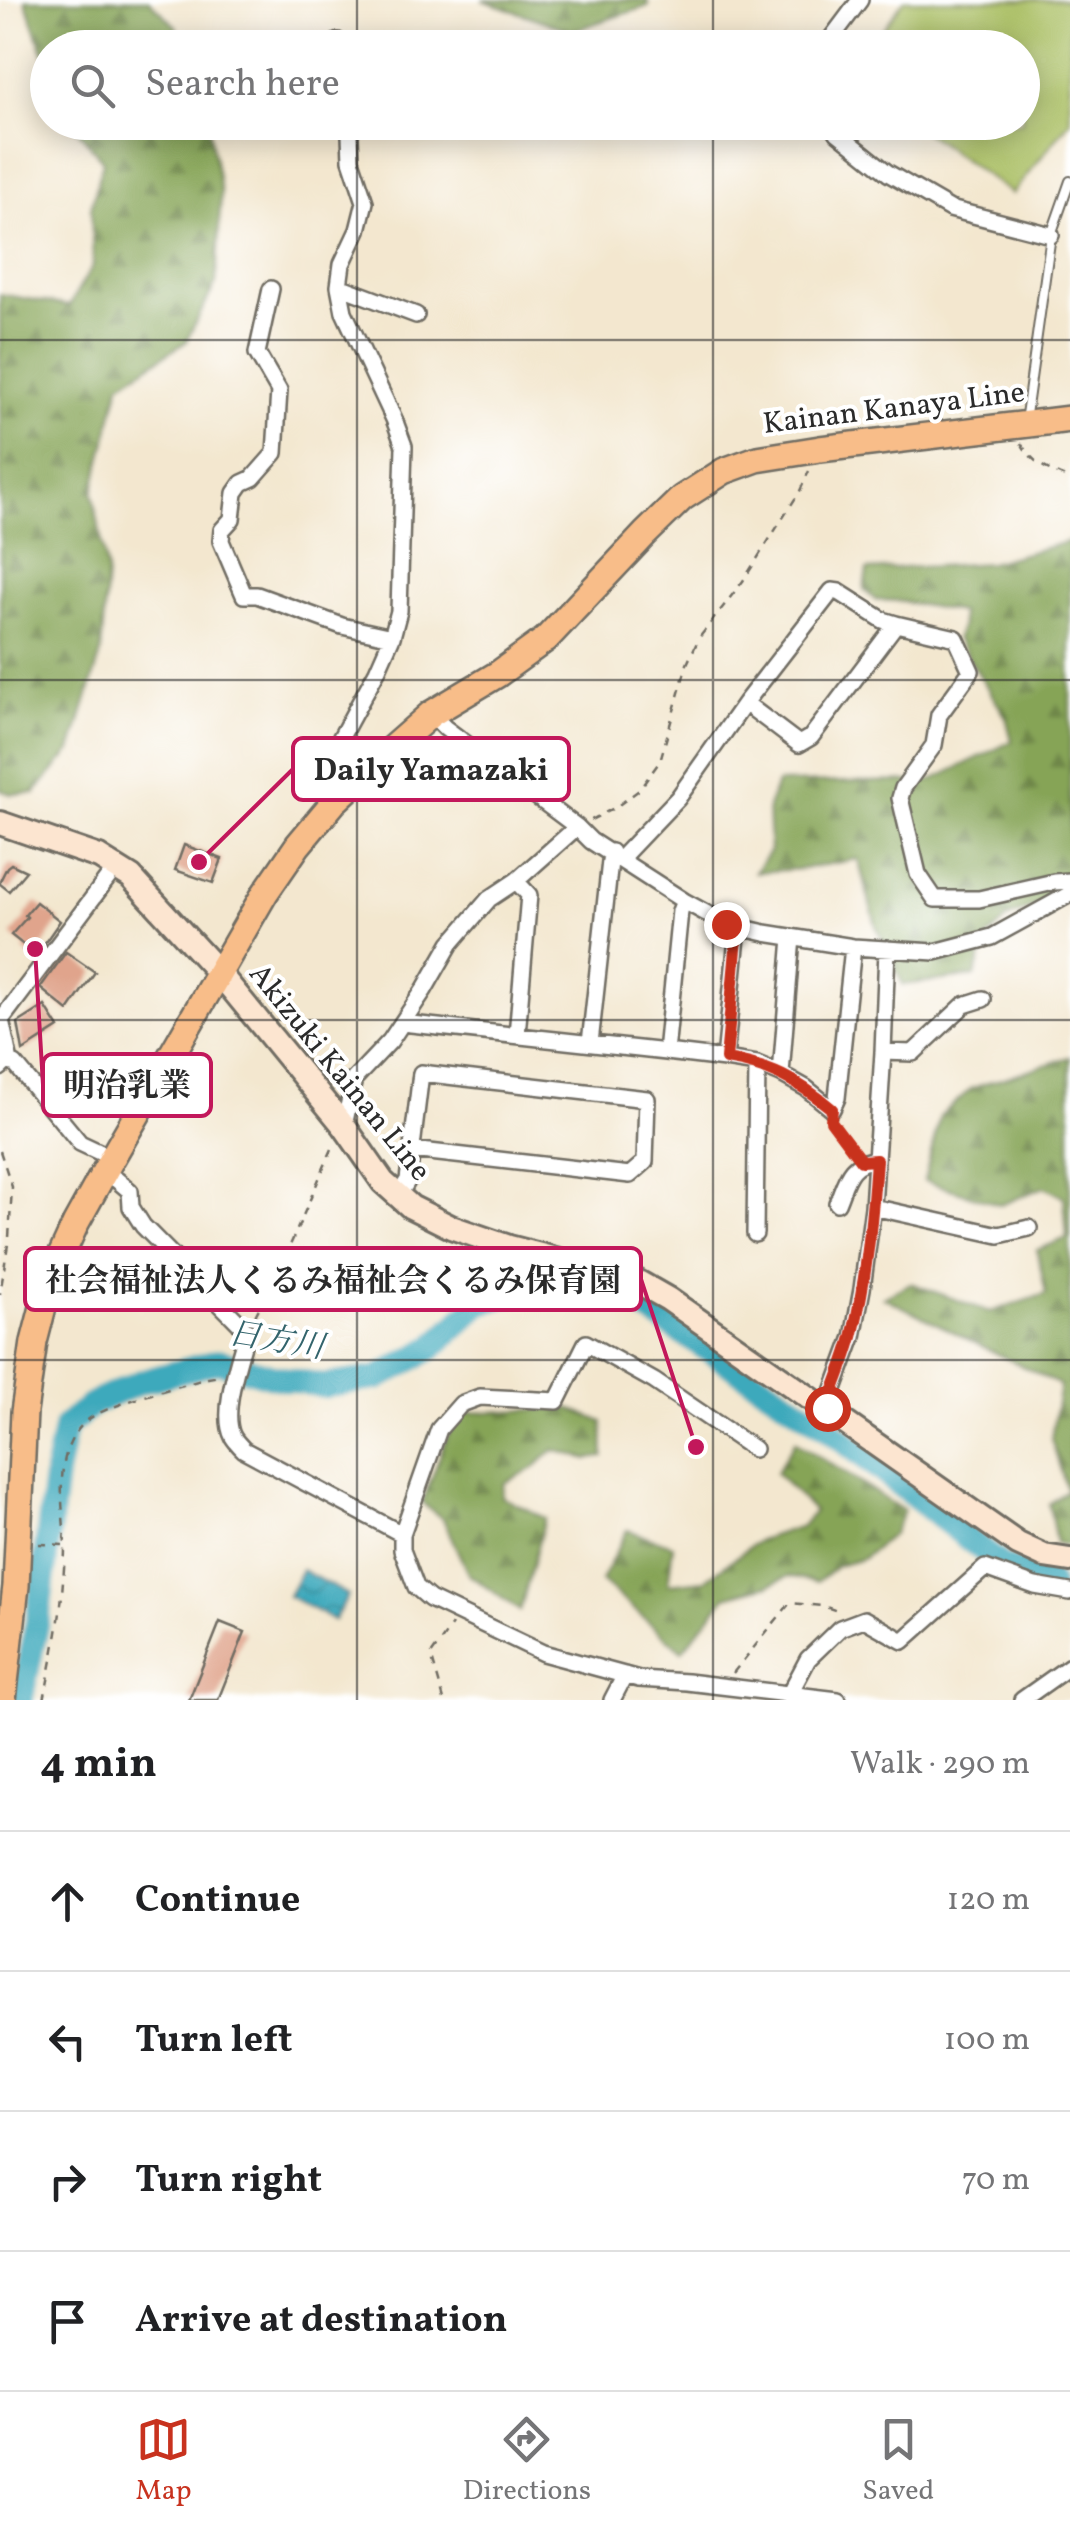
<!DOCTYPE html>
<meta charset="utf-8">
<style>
body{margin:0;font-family:Vollkorn,"Noto Serif JP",serif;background:#f2f2f2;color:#202124}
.stop{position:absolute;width:30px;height:30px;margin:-22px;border:8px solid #c8321e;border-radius:50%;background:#fff}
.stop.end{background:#c8321e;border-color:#fff;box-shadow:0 2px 10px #0008}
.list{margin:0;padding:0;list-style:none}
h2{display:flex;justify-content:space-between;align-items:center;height:130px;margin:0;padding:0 40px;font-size:42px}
h2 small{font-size:32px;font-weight:400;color:#757577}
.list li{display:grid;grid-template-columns:65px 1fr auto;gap:30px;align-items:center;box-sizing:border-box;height:140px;padding:0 40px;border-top:2px solid #e0e0e0}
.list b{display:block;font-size:38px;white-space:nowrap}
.list em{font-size:32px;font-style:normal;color:#757577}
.icon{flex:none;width:55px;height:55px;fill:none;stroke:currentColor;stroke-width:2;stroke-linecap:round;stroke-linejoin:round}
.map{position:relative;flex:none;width:1070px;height:1700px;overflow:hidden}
.search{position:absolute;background:#fff;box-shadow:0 5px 25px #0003;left:30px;right:30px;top:30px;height:110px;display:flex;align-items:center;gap:25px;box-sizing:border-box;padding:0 35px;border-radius:55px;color:#757577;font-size:38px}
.sheet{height:690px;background:#fff}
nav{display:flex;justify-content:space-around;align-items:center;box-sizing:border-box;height:140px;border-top:2px solid #e0e0e0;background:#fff;font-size:28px;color:#757577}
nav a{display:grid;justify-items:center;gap:5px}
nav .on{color:#c8321e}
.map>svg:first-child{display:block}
.green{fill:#a8bd61;stroke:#6a7446;stroke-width:2.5}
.forest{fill:url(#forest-firs);stroke:#586841;stroke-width:2.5}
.water{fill:url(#water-waves);stroke:#346a74;stroke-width:2.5}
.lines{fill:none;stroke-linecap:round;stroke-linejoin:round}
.river{stroke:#3da9bc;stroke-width:25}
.building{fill:#e0a48c}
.lane-casing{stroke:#716d64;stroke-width:12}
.street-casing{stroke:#716d64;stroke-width:20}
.secondary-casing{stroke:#716d64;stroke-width:28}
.primary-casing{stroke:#716d64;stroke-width:30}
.path{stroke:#716d64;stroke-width:2.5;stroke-dasharray:8 8;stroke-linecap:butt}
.lane{stroke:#fff;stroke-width:8}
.street{stroke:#fff;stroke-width:15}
.secondary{stroke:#fce5d0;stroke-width:22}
.primary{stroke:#f8bd89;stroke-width:25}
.route{stroke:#c8321e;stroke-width:12}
.grid{fill:none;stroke:#2b2b2b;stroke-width:2.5;stroke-opacity:0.55}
.labels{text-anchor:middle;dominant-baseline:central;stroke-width:8;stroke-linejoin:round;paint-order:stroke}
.street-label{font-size:30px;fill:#2b2b2b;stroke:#fff}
.water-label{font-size:32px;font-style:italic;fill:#33646c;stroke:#fff}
.leader{fill:none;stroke:#c2185b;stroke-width:4}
.callout-dot{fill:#c2185b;stroke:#fff;stroke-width:4}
.callout{fill:#fff;stroke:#c2185b;stroke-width:4}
.callout-label{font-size:32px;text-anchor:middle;font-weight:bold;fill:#2b2b2b}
</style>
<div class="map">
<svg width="1070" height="1700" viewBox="0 0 1070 1700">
<defs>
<pattern id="forest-firs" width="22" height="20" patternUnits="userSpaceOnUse" patternTransform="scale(2.5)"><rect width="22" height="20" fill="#86a457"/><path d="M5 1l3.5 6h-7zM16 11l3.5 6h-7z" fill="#6e8648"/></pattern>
<pattern id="water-waves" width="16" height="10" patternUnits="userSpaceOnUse" patternTransform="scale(2.5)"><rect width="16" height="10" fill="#3da9bc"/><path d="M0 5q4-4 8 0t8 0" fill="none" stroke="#338a99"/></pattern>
</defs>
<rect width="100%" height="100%" fill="#fff"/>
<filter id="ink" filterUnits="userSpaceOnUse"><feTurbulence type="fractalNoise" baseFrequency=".01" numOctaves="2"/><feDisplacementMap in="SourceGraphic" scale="20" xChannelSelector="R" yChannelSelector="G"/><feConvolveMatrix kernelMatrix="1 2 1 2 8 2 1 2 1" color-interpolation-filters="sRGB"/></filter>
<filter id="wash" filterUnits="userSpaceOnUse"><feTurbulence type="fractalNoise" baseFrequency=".0048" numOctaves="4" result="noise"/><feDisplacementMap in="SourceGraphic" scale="40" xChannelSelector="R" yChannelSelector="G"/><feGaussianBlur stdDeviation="2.25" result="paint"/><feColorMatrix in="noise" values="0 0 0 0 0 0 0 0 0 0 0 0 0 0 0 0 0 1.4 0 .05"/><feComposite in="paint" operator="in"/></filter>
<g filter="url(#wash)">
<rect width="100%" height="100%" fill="#f3e7cf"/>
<path class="green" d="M904 0H1065L1070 4V121L1012 194 912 123 1022 122V48L870 47Z"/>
<path class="forest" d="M25 0H149L176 26 184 47 48 48 47 63Z
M482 0H647L649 6 572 31Z
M72 123H208L221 193 216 283 186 342 120 384 93 493 107 572 101 653 71 751 35 793 11 794 0 790V294L69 306 93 265 91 208 103 161Z
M1070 541V891L1010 917 987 938 975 976 903 985 877 929 858 859 802 869 755 872 770 850 768 807 777 783 930 781 1012 741 1006 717 956 638 961 625 960 612 898 601 875 600 864 589 867 570 990 563Z
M1070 1057V1546L1056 1543 1049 1504 1067 1490 1051 1439 1060 1385 883 1297 911 1283 990 1312 1046 1294 1037 1250 1067 1238 1064 1197 1044 1187 1001 1205 924 1181 940 1116 972 1088Z
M569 1408 603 1422 604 1457 588 1459 554 1450 534 1468 504 1483 502 1497 545 1518 520 1611 468 1574 443 1519 422 1503 451 1427 466 1413Z
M795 1441 904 1511 893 1534 862 1559 837 1566 817 1582 789 1576 769 1585 726 1596 682 1651 601 1581 627 1530 673 1545 668 1584 705 1580 759 1540 802 1526 814 1511 776 1473Z"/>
<path class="water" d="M302 1570 348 1595 334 1620 288 1596Z"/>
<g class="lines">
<path class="river" d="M21 1700 38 1619 56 1472 65 1427 94 1403 140 1382 219 1361 271 1376 323 1386 378 1378 432 1348 480 1303 532 1287 580 1290 640 1305 826 1427 1003 1566 1050 1583"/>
</g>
<g id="blocks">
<path class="building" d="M184 845 222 859 213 883 175 870Z
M11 864 26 871 9 891 0 884V881L7 867Z
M36 902 60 921 34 958 23 950 26 947 11 935 27 917 25 915Z
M66 952 95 972 68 1011 40 988Z
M45 1006 59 1028 23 1051 18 1023Z
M220 1622 245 1632 218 1700H189Z"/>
</g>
</g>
<g filter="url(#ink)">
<use href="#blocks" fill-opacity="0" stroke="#716d64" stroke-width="2.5"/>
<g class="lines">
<defs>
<path id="lane" d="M1025 422 1051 235 1070 181"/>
<path id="street" d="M338 41 340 48
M824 48 860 0
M831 122 838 133 888 173 950 209 1051 235
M339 286 416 315
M271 289 257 353 279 391 275 453 253 478 242 483 235 493 232 519 222 530 221 541 244 595H257L342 626 392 637
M745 703 832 591 839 592 883 620 896 624
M431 714 445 728 577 827 591 841 684 901 726 924 765 933 853 947 935 952 992 937 1070 894
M334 802 322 783V772L377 671 392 637 399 611 404 446 394 419 344 312 339 286 342 264 358 230 365 202 351 160 350 135 355 122
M621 858 678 798 745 703 799 744 811 737 896 624 956 638 971 671 939 715 934 745 903 788 900 798 918 874 935 899H979L1054 882 1070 881
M516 881 529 895 517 1035
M684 901 680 911 666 1052 725 1059
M738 927 725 1059 757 1064 781 1074
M792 937 781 1074 806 1088 832 1109 837 1098 853 947
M402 1023 666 1052
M590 1043 611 852
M883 1052 913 1053 964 1005 983 999
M10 1062 1 1020 116 867
M0 1068 7 1061 15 1064 80 1143 112 1158
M344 1126 354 1079 390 1041 424 990 451 943 489 899 516 881 577 827
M105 1173 117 1180 130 1191 131 1207 143 1226 247 1331C240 1357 220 1413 233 1437 236 1442 240 1446 244 1450L402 1534V1550L416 1587 430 1599 543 1653 639 1679 687 1682 838 1700
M398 1196 408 1180 421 1073 647 1099 645 1162 630 1175 412 1150
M837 1203C846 1182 848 1161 876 1160
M873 1207 999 1235 1029 1228
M755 1234 757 1064
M827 1408 853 1337 862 1289 873 1207 883 1052 887 949
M402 1534 439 1429 461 1404 480 1397 557 1401 586 1343 654 1381 754 1449
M790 1693 808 1659 840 1628 864 1619 903 1641 985 1568 1035 1586 1070 1592
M612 1700 625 1675
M1022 1700 1070 1666"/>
<path id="secondary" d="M0 823 99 857 131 877 219 973 344 1126 383 1182 411 1207 451 1227 509 1247 633 1279 668 1299 1018 1544 1044 1556 1070 1560"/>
<path id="primary" d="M3 1700 16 1586 24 1412 34 1342 50 1280 76 1223 112 1158 265 893 298 845 334 802 382 757 431 714 498 674 546 639 645 534 682 498 724 471 757 459 820 449 1070 419"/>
</defs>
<use href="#lane" class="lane-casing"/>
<use href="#street" class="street-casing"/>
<use href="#secondary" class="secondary-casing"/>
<use href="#primary" class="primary-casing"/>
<path class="path" d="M1021 443C1033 464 1048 470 1070 479
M591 820 616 807 639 790 660 761 687 664 699 638 743 581 800 491 809 471
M833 1125 853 1150
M0 1151 12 1187 9 1238 0 1294
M255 1316 282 1264 335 1142
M39 1544 65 1545
M733 1673 790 1603 823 1606 840 1612
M44 1700C51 1665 59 1629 62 1594 63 1578 65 1562 65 1547 64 1507 51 1454 85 1422 103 1405 181 1386 208 1378L220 1376
M444 1700 431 1655 452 1625"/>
<use href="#lane" class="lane"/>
<use href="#street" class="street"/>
<use href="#secondary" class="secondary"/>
<use href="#primary" class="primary"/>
</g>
</g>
<g class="lines" filter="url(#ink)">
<path class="route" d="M726 924 738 927 726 1059C770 1066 797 1080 832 1109L831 1121 861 1161 876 1160C872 1218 867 1276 853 1333 847 1358 836 1383 827 1408"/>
</g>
<path class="grid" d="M357 0V48M713 0V48M357 122V1700M713 122V1700M0 340H1070M0 680H1070M0 1020H1070M0 1360H1070"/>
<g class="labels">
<g class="street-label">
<text transform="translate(894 409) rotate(-7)">Kainan Kanaya Line</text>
<text transform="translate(339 1073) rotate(51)">Akizuki Kainan Line</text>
</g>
<g class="water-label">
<text transform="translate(276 1342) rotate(9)">日方川</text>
</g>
</g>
<path class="leader" d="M199 862L293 769M35 949L43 1085M696 1447L641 1279"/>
<g class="callout-dot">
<circle cx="199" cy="862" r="10"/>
<circle cx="35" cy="949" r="10"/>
<circle cx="696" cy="1447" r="10"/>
</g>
<g class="callout">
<rect x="293" y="738" width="276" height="62" rx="10"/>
<rect x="43" y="1054" width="168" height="62" rx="10"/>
<rect x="25" y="1248" width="616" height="62" rx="10"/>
</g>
<g class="callout-label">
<text x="431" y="780">Daily Yamazaki</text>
<text x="127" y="1096">明治乳業</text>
<text x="333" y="1291">社会福祉法人くるみ福祉会くるみ保育園</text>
</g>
</svg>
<div class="stop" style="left:827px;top:1408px"></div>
<div class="stop end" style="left:726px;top:924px"></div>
<div class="search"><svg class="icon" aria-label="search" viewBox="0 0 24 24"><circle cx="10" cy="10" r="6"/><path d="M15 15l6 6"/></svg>Search here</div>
</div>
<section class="sheet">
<h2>4 min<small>Walk · 290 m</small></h2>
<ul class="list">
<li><svg class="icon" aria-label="ahead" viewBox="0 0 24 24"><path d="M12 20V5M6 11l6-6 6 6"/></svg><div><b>Continue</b></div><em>120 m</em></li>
<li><svg class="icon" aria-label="left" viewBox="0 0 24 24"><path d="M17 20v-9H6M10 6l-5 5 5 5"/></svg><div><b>Turn left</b></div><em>100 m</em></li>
<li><svg class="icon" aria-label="right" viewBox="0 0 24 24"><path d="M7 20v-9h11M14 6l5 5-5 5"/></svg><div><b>Turn right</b></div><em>70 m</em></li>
<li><svg class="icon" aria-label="arrive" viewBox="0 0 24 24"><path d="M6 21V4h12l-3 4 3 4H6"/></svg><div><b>Arrive at destination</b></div></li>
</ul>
</section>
<nav>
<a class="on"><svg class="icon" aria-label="map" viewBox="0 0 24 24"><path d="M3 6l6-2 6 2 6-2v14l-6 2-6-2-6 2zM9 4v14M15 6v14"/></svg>Map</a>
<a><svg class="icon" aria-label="directions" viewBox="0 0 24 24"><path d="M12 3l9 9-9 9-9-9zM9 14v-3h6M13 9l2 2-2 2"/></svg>Directions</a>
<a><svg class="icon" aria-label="saved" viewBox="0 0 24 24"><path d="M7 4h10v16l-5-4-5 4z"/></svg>Saved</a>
</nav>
